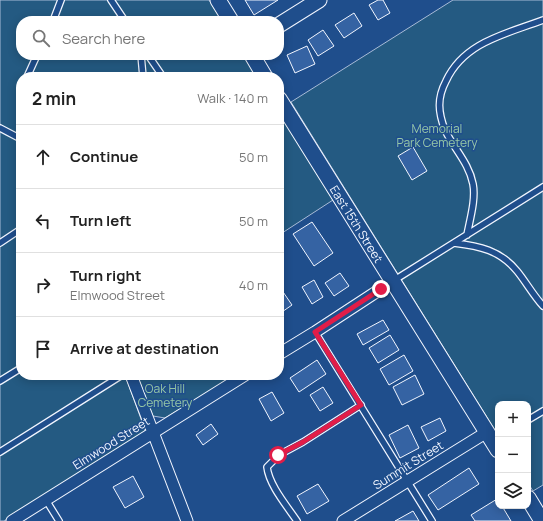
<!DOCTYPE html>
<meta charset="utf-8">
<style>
body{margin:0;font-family:Manrope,sans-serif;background:#f6f6f6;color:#222}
.controls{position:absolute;right:12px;bottom:12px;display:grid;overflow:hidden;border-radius:8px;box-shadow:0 2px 10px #0003}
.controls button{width:36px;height:36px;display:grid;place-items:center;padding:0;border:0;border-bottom:1px solid #e0e0e0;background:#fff;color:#222;font:20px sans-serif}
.stop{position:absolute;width:12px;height:12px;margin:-9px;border:3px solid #e11d48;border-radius:50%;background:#fff}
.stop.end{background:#e11d48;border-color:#fff;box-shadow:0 1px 4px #0008}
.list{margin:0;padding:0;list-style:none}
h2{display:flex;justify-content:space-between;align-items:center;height:52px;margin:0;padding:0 16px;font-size:17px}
h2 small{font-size:13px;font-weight:400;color:#767676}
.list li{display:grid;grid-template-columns:26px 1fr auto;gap:12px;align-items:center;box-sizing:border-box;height:64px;padding:0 16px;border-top:1px solid #e0e0e0}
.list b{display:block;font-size:15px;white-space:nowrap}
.list p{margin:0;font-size:13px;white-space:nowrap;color:#767676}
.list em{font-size:13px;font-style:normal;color:#767676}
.icon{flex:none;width:22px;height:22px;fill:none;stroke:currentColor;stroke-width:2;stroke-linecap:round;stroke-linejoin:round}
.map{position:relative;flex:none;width:543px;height:521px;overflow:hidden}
.search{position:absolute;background:#fff;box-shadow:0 2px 10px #0003;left:16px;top:16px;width:268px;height:44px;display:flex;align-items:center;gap:10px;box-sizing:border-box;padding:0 14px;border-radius:16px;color:#767676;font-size:15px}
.panel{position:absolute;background:#fff;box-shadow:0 2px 10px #0003;left:16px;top:72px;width:268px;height:308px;border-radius:16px}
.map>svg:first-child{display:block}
.green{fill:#245a82;stroke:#a8bbd7}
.building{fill:#3563a3;stroke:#f2f6ff}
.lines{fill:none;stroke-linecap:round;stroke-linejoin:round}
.lane-casing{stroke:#f2f6ff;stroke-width:8}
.street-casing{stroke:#f2f6ff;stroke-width:13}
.secondary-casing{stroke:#f2f6ff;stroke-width:17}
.lane{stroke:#1f4e8c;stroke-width:5.5}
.street{stroke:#1f4e8c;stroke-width:11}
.secondary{stroke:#1f4e8c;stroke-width:15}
.route{stroke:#e11d48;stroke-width:5}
.labels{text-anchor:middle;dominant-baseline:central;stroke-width:3;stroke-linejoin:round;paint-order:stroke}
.park-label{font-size:12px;fill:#97c8a6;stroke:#1f4e8c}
.street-label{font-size:12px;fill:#f2f6ff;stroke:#1f4e8c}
</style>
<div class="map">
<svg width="543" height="521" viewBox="0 0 543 521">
<rect width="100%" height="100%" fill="#1f4e8c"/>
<path class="green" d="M0 0H209L222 21H21V55H243L257 77H21V375H125L145 430 144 432 115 452 4 521H0Z
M453 0H543V485L533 491 528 483V404H498V435L291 102Z
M279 113 333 200 279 235Z
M137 375H232L233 377 165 418 153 416Z"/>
<path class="building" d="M245 0H278L254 15Z
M378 0H383L390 13 378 20 369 5Z
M354 13 362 26 344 38 335 25Z
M323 30 334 46 318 56 308 40Z
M307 46 315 64 295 73 287 55Z
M413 147 427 171 412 180 398 156Z
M312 222 333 253 314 266 293 234Z
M340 273 349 286 334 296 325 283Z
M314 280 323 297 312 304 302 287Z
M279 286 292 305 279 314Z
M383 320 389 330 363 345 357 334Z
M390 335 399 350 378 363 369 348Z
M404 355 413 371 389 385 380 369Z
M317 360 326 374 299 392 290 378Z
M175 375H186L176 379Z
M415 375 424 394 402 405 393 387Z
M323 387 333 403 320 411 310 395Z
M272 392 284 413 271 421 259 399Z
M440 418 446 431 428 441 421 427Z
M211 424 218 434 203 445 196 435Z
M408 425 419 448 400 458 389 435Z
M469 468 479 484 438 510 428 495Z
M133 476 144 497 125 508 113 487Z
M318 484 329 501 307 514 297 496Z
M497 499 498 506H502L511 521H475L471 515Z
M413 511 419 521H395Z"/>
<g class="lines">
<defs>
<path id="lane" d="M111 0 125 21
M53 21 61 0
M141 55 143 77
M148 55 163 77
M27 77 37 55
M0 128 21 139
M467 235C470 219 476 199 473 184 469 163 454 149 445 130 438 112 437 98 446 81 464 42 506 34 543 20
M0 243 21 229
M454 243C479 246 500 250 517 271 526 282 533 295 543 306
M393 281 543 187
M315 332 432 521
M0 381 21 368
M528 420 543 411
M0 452 122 375
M46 500 59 521
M297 521C287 506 269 485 267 467L279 455 303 442 361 405"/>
<path id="street" d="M279 354 315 332 393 281
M131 375 187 521
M12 521 245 375
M343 521 487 432"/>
<g id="secondary">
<path d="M218 0 231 21"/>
<path d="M279 25 319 0"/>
<path d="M252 55 265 77"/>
<path id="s1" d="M279 99 498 450"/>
<path d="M528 498 542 521"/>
</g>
</defs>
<use href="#lane" class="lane-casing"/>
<use href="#street" class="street-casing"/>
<use href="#secondary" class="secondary-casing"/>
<use href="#lane" class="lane"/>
<use href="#street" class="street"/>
<use href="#secondary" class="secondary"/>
</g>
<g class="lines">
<path class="route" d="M278 455 303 442 361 405 315 332 381 289"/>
</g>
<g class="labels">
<g class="park-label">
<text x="437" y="128">Memorial<tspan x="437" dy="14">Park Cemetery</tspan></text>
<text x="165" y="388">Oak Hill<tspan x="165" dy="14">Cemetery</tspan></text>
</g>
<g class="street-label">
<text stroke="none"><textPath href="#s1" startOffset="147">East 15th Street</textPath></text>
<text transform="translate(111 443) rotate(-32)">Elmwood Street</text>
<text transform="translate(408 465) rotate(-32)">Summit Street</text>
</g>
</g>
</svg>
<div class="controls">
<button>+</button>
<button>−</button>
<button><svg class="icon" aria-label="layers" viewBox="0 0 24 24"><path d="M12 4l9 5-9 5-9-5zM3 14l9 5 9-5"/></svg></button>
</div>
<div class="stop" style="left:278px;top:455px"></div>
<div class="stop end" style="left:381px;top:289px"></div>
<div class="search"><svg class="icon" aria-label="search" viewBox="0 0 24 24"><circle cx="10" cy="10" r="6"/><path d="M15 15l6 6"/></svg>Search here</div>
<section class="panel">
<h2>2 min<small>Walk · 140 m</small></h2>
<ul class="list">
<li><svg class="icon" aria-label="ahead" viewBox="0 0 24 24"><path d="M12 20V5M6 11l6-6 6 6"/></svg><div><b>Continue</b></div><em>50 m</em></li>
<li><svg class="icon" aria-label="left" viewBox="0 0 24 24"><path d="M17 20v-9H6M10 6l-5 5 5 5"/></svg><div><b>Turn left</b></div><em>50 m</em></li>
<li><svg class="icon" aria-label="right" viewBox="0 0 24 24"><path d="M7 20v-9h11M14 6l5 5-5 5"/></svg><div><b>Turn right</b><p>Elmwood Street</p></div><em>40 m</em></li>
<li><svg class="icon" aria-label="arrive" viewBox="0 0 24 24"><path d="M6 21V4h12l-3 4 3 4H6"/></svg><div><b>Arrive at destination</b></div></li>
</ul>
</section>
</div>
